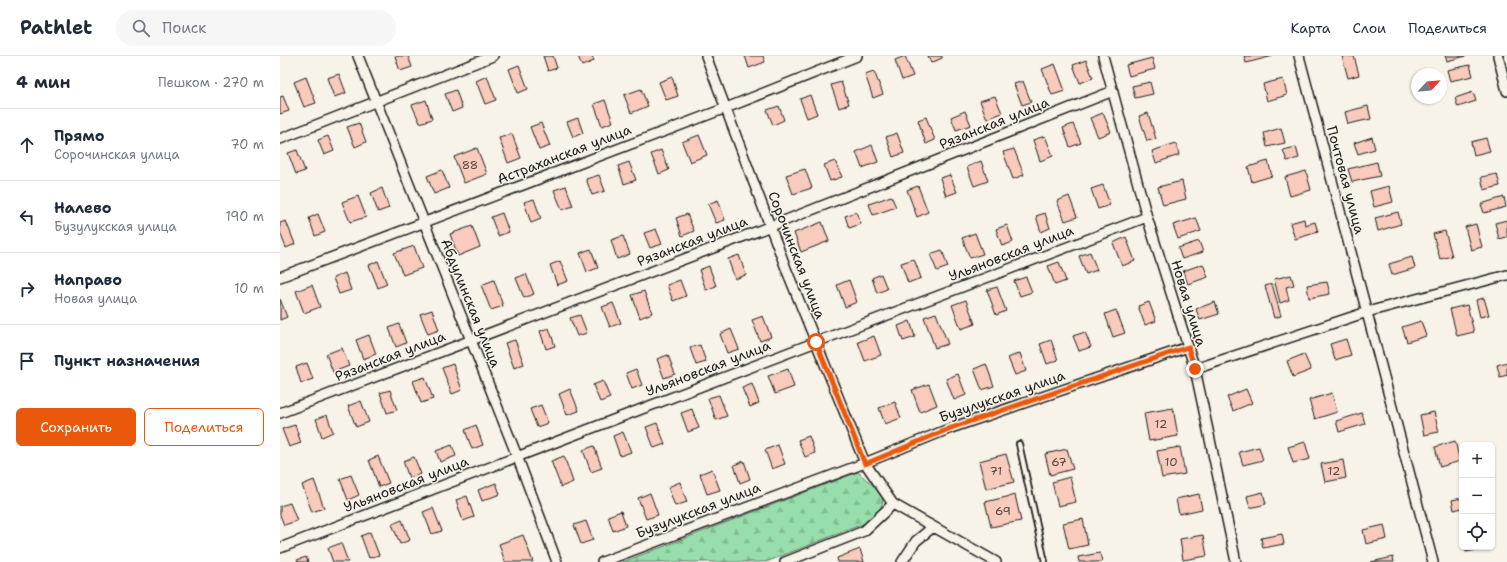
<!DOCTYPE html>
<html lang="ru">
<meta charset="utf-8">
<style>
body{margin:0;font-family:"Shantell Sans",sans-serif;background:#f6f6f7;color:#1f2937}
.controls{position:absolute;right:12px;bottom:12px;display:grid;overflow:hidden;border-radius:6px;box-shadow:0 1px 3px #0004}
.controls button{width:36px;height:36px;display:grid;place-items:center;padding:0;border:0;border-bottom:1px solid #e0e1e3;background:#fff;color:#1f2937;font:20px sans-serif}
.compass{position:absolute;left:1131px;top:12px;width:36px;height:36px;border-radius:50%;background:#fff;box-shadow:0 1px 3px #0004;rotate:64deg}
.stop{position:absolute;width:12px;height:12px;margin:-9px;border:3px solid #ea580c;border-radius:50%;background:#fff}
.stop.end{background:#ea580c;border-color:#fff;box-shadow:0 1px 4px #0008}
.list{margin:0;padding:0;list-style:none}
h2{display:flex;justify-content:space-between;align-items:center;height:52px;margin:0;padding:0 16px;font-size:17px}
h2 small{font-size:13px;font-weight:400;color:#747a83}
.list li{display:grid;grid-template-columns:26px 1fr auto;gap:12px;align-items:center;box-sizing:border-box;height:72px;padding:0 16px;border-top:1px solid #e0e1e3}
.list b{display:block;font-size:15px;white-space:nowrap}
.list p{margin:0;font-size:13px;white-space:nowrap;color:#747a83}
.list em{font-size:13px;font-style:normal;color:#747a83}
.actions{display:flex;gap:8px;padding:12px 16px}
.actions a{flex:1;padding:9px 0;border:1px solid #ea580c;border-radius:6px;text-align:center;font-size:14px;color:#ea580c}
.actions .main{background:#ea580c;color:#fff}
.icon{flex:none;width:22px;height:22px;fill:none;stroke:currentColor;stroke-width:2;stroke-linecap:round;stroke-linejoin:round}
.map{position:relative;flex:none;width:1227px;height:506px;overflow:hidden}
header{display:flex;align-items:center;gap:24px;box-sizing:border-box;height:56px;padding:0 20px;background:#fff;border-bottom:1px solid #e0e1e3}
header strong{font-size:19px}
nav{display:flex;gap:22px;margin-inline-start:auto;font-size:14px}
.search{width:280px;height:36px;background:#f6f6f7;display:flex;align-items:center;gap:10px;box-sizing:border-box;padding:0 14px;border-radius:22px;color:#747a83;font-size:15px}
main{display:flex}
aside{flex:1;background:#fff}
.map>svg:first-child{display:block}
.forest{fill:url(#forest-firs);stroke:#5a7d64}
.building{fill:#f9cbbc;stroke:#1c1c1c}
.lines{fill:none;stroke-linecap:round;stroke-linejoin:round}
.service-casing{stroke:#1c1c1c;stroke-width:8}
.minor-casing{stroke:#1c1c1c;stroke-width:12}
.service{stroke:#f7f3e8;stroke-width:4.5}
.minor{stroke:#f7f3e8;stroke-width:9}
.route{stroke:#ea580c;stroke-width:5}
.labels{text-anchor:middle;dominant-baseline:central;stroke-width:3;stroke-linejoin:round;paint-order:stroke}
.number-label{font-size:12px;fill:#534844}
.street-label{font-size:14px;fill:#1c1c1c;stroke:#f7f3e8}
</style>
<header>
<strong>Pathlet</strong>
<div class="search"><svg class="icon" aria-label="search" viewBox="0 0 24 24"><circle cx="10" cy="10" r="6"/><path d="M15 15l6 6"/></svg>Поиск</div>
<nav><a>Карта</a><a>Слои</a><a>Поделиться</a></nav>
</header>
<main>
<aside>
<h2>4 мин<small>Пешком · 270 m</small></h2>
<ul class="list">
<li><svg class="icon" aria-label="ahead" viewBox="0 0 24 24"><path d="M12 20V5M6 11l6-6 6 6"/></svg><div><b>Прямо</b><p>Сорочинская улица</p></div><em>70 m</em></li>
<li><svg class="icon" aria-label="left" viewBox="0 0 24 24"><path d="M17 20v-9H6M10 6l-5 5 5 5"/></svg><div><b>Налево</b><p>Бузулукская улица</p></div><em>190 m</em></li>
<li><svg class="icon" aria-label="right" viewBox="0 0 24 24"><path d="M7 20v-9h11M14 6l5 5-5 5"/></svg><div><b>Направо</b><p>Новая улица</p></div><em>10 m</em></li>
<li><svg class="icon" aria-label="arrive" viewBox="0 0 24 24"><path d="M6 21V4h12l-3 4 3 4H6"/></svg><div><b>Пункт назначения</b></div></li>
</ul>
<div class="actions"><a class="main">Сохранить</a><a>Поделиться</a></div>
</aside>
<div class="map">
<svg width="1227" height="506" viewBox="0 0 1227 506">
<defs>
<pattern id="forest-firs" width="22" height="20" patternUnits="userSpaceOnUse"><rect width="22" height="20" fill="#97deac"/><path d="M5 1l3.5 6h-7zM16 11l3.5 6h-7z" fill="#82be93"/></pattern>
</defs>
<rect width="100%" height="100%" fill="#f7f3e8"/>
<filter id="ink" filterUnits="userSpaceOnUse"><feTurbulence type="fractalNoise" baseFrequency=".025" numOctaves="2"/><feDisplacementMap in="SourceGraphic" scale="8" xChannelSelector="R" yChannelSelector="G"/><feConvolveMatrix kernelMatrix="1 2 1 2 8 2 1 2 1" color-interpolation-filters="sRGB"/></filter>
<g filter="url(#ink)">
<path class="forest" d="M578 416C599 436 616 441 588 466L486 506H343Z"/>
<path class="building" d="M115 0H128L132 11 120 15Z
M263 0H273L277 12 268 15Z
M298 0H312L314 5 302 10Z
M465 0H483L485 6 469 12Z
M625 0 633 20 622 24 615 4Z
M648 0H662V2L651 7Z
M964 0H993L966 7Z
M1062 0H1074L1079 19 1068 22Z
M1165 0H1186L1167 5Z
M872 2 875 13 849 20 846 9Z
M806 4 813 22 800 27 793 9Z
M775 8 785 35 772 39 762 13Z
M239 9 248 33 238 37 229 13Z
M1190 9 1193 20 1170 25 1167 14Z
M594 15 603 38 593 42 585 18Z
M59 18 66 37 54 41 47 22Z
M207 20 216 44 205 48 196 25Z
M26 21 36 47 24 51 14 26Z
M392 21 398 40 386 44 379 26Z
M1003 23 1007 39 987 45 983 28Z
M743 25 751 46 742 49 734 28Z
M561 26 569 48 559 52 551 29Z
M870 26 873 38 855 42 852 30Z
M361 33 368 50 351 57 344 39Z
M176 34 182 52 172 56 165 38Z
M1193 36 1196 45 1178 51 1175 42Z
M530 39 537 58 527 62 520 43Z
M3 40 9 55 0 58V41Z
M715 40 722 57 707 63 700 45Z
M146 44 152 63 140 67 132 49Z
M325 44 333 66 322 70 314 48Z
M499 50 504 64 493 69 487 54Z
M1088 50 1091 63 1068 68 1065 56Z
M685 55 691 69 676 74 671 61Z
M823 57 831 76 818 81 810 62Z
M868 57 876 83 867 85 859 60Z
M646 61 655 84 646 88 638 64Z
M298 62 303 77 293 81 287 66Z
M79 67 86 86 75 91 67 71Z
M261 67 270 90 259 94 250 71Z
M793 68 801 87 790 91 783 72Z
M1001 72 1005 87 987 91 984 77Z
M617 77 624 97 613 101 606 81Z
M232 78 241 102 228 107 219 82Z
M419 79 427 99 410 106 402 86Z
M48 80 54 95 44 99 38 84Z
M765 80 773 100 760 105 753 84Z
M1092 81 1095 93 1078 98 1074 87Z
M1206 82 1210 95 1194 99 1191 86Z
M896 87 899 99 876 107 872 95Z
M592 89 598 106 582 112 576 96Z
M1016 91 1019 102 1007 105 1003 94Z
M197 92 207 118 184 127 174 101Z
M734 93 744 119 733 123 723 96Z
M17 94 25 115 16 118 8 97Z
M381 94 389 114 379 118 371 98Z
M555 105 562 121 550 125 544 109Z
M701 105 708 125 694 130 687 111Z
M988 105 992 120 972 126 968 111Z
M349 106 356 124 344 128 338 110Z
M1097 106 1100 120 1072 126 1068 113Z
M525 113 532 132 513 138 506 119Z
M162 114 169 132 154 138 147 120Z
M1026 115 1031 134 1010 140 1005 121Z
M1217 118 1220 130 1204 134 1201 121Z
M319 119 325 135 312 139 306 123Z
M670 119 677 136 666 140 660 122Z
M902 125 906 143 883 149 878 131Z
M823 129 830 149 818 153 811 133Z
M286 130 293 150 282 154 274 134Z
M638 130 648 156 637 161 627 134Z
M1109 130 1113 146 1094 151 1090 135Z
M102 132 109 152 98 156 91 137Z
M78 140 86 161 70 166 62 146Z
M611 140 616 151 593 159 589 148Z
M789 140 797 161 785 165 777 145Z
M1224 141 1226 151 1204 157 1201 148Z
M254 143 261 163 251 167 244 146Z
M438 144 445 164 436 167 428 148Z
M576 156 581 168 569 172 565 160Z
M1118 156 1121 168 1098 175 1095 162Z
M222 157 229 176 218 180 211 161Z
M765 157 770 172 761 176 756 160Z
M38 158 45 176 35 180 29 162Z
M407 158 414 175 402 180 396 162Z
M916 162 921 175 898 183 893 169Z
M1024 163 1025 169 1035 166 1038 176 1015 183 1010 167Z
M1227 164V181L1219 183 1215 167Z
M6 165 15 188 6 192 0 176V167Z
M542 166 549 185 521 196 514 177Z
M1196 168 1202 191 1191 194 1185 171Z
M727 169 733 186 722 190 716 173Z
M192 170 200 191 178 200 170 178Z
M376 173 382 188 370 192 364 177Z
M1165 175 1172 200 1160 203 1153 178Z
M695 177 703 198 690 202 682 182Z
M343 180 350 198 337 203 331 184Z
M846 181 855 205 842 210 833 187Z
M919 185 923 196 902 203 898 192Z
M134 190 142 212 123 219 114 197Z
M311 193 318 212 307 216 300 197Z
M662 194 668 211 657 215 650 198Z
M810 196 817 214 806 218 799 200Z
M459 199 466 219 455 223 448 203Z
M1132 201 1135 212 1112 219 1109 208Z
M634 203 641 222 628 227 621 207Z
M98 205 107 228 98 232 89 209Z
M280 205 288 225 277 229 270 209Z
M779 206 786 225 775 229 768 210Z
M923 208 928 221 908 228 903 215Z
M429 210 436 230 426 234 419 214Z
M65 217 71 234 59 238 53 222Z
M246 218 254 238 244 242 236 222Z
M601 218 607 233 597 237 592 222Z
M1011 219 1014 229 1006 231 1009 244 1000 247 994 223Z
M746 221 752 236 740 240 734 225Z
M214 224 223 250 211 254 201 229Z
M400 224 406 240 393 245 387 229Z
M569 224 577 246 565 251 557 229Z
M1047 226 1050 238 1029 242 1027 229Z
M992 228 1001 260 994 262 985 230Z
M32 229 40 251 24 257 16 235Z
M717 231 726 255 716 259 707 234Z
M364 235 372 257 360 262 352 239Z
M1204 242 1209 259 1200 261 1196 244Z
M0 243 7 261 0 264Z
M686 244 695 268 681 273 672 249Z
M869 246 876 265 865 269 858 250Z
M935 246 939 258 920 264 916 253Z
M333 247 341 267 330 271 322 251Z
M1187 249 1194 276 1177 280 1170 253Z
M152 254 159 274 148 278 140 258Z
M836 254 845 277 833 281 825 258Z
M656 257 668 288 655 292 644 261Z
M300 259 307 277 297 280 290 262Z
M483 260 491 281 480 285 472 264Z
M630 265 635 281 623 285 618 270Z
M1141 265 1146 280 1127 286 1122 271Z
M119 268 126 287 116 291 109 272Z
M269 272 275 290 266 293 260 275Z
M451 273 459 293 447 297 440 278Z
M805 276 811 291 799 295 793 280Z
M89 279 96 298 83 303 76 284Z
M594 280 601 299 585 305 578 286Z
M1066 283 1071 299 1055 304 1050 288Z
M235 284 244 308 234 312 225 287Z
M771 284 778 304 767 308 760 288Z
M420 289 426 306 416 309 410 292Z
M62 292 69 310 53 316 46 298Z
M740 297 746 315 735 319 728 302Z
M1024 298 1031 314 1013 321 1007 305Z
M388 299 395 318 384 322 377 303Z
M1227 306V319L1220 321 1217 309Z
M27 307 33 323 21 327 16 311Z
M173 308 182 334 172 338 162 312Z
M706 308 714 330 702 334 694 313Z
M356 313 362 329 352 333 346 317Z
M508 313 514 331 495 338 488 320Z
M678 318 686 339 674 344 666 323Z
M145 321 153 343 141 347 133 325Z
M323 325 330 342 320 346 313 329Z
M472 328 479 347 470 351 462 332Z
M649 328 657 349 640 356 632 334Z
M290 333 299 355 287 359 279 338Z
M966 333 972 347 953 355 947 341Z
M110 334 117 354 107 357 100 337Z
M1052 337 1057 356 1035 363 1029 344Z
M439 339 447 360 436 364 428 342Z
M81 345 89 366 76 371 68 350Z
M615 346 621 362 605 368 599 352Z
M261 349 268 367 257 371 250 353Z
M893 352 898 380 869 385 864 357Z
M412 353 419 372 408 376 401 357Z
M1154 356 1159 376 1144 379 1140 359Z
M1082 357 1085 368 1059 376 1056 365Z
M47 359 53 376 42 381 36 363Z
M377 367 385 388 374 392 366 371Z
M15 369 21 387 9 391 2 373Z
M196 369 203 389 192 393 185 374Z
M343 376 351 396 340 400 333 380Z
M529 380 535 397 525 401 518 384Z
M1175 385 1180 405 1160 411 1155 391Z
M1025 386 1030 403 1013 407 1008 391Z
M172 389 176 400 160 406 156 395Z
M498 389 505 408 492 413 485 394Z
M314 390 322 412 311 416 303 394Z
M900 391 905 418 882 422 877 395Z
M979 391 983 404 963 409 959 396Z
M787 393 793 413 770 419 765 398Z
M726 398 734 426 706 433 699 405Z
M98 400 109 427 99 431 89 404Z
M284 400 293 426 281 431 271 405Z
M134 401 141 418 129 422 123 405Z
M1063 404 1066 422 1045 426 1041 408Z
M464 405 470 423 460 427 454 409Z
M432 413 440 434 427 438 420 418Z
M71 419 79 439 68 444 60 423Z
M790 421 796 446 778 450 772 426Z
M34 424 44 452 32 456 22 429Z
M400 426 407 446 395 450 388 431Z
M216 427 220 438 202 445 198 434Z
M983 436 986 448 970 452 967 440Z
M370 437 378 459 366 463 358 442Z
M919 438 922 453 899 458 896 443Z
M735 439 741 465 711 471 705 446Z
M187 440 194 461 183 465 176 444Z
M1182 442V452L1174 454 1172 444Z
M10 447 17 465 4 469 0 459V450Z
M153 452 162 475 152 478 143 456Z
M341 455 346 470 333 475 328 460Z
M803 463 808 489 789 493 783 467Z
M122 464 130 484 120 488 112 468Z
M306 465 313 484 301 488 294 469Z
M1104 469 1107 483 1086 488 1083 474Z
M90 476 99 499 89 502 81 480Z
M1002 478 1004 488 983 492 981 482Z
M243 479 253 506H225L219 488Z
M923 479 927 500 903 504 900 483Z
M61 487 68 506H53L48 492Z
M1184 491H1196V494L1186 496Z
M580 493 584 506H558L557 502Z
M820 497 822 506H799L798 501Z
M26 501 28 506H18L17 504Z
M1113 501 1114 506H1091Z"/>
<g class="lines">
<defs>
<path id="service" d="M739 388 765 506"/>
<path id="minor" d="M78 0 237 400 277 506
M426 0 507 215 585 407 613 448 716 506
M823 0 867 161 915 313 956 506
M1019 0 1153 506
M1218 0 1227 35
M0 83 213 0
M0 221 446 52 577 0
M915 313 1087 256 1227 219
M0 357 491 170 833 35
M0 492 536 286 867 161
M322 506 585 407 671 372 908 291
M505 506 584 475 613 448
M622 506 636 485 653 471"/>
</defs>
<use href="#service" class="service-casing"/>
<use href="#minor" class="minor-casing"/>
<use href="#service" class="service"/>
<use href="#minor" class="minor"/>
</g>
</g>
<g class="lines" filter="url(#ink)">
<path class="route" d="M536 286 585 408 671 372 908 291 915 313"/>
</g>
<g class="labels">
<g class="number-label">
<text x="190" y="109">88</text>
<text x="881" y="368">12</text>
<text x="779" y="406">67</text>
<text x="891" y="406">10</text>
<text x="716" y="415">71</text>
<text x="1054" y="415">12</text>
<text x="723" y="455">69</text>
</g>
<g class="street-label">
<text transform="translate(714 67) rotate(-22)">Рязанская улица</text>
<text transform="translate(284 98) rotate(-21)">Астраханская улица</text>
<text transform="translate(1066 124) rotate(75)">Почтовая улица</text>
<text transform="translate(412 185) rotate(-21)">Рязанская улица</text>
<text transform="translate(731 197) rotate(-21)">Ульяновская улица</text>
<text transform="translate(517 199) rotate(69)">Сорочинская улица</text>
<text transform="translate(191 247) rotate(68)">Абдулинская улица</text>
<text transform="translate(909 247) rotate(73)">Новая улица</text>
<text transform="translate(110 300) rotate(-21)">Рязанская улица</text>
<text transform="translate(428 312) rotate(-21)">Ульяновская улица</text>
<text transform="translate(722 340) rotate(-19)">Бузулукская улица</text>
<text transform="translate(126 428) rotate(-21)">Ульяновская улица</text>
<text transform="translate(418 454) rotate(-21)">Бузулукская улица</text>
</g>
</g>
</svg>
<div class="controls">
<button>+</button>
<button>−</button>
<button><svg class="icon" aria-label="locate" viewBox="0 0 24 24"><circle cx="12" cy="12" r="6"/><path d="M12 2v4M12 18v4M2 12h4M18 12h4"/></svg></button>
</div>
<svg class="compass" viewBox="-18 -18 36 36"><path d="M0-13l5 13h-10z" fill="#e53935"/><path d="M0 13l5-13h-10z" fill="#747a83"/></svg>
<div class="stop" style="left:536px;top:286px"></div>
<div class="stop end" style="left:915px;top:313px"></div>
</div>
</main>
